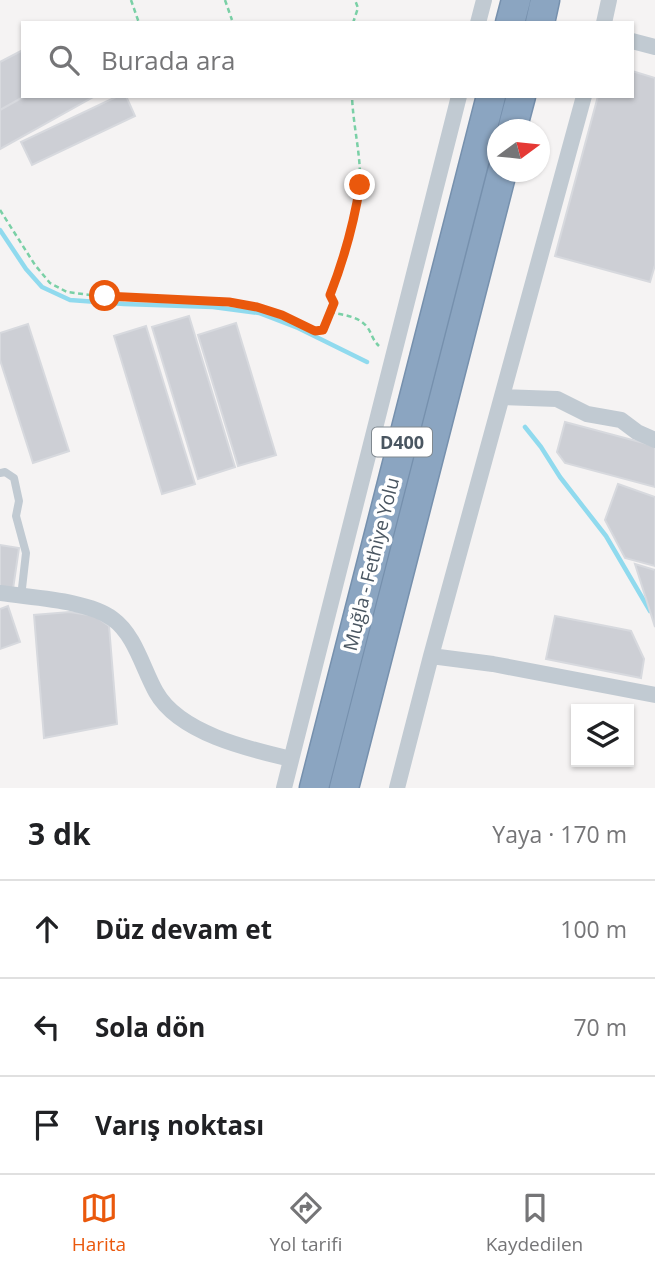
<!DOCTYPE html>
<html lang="tr">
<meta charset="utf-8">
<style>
body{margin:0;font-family:"Open Sans",sans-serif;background:#f6f6f6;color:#202124}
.controls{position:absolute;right:21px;bottom:21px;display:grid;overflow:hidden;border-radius:0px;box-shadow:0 2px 5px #0004}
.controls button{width:63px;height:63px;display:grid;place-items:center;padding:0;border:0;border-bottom:2px solid #e0e0e0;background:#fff;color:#202124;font:35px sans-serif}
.compass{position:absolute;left:487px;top:119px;width:63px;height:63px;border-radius:50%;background:#fff;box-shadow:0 2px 5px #0004;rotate:75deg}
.stop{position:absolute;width:21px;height:21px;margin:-16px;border:5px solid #ea580c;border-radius:50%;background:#fff}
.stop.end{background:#ea580c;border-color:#fff;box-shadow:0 2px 7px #0008}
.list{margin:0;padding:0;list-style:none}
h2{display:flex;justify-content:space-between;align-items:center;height:91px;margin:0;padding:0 28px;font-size:30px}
h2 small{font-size:23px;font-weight:400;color:#757577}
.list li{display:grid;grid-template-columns:46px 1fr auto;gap:21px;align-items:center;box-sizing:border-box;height:98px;padding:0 28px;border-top:2px solid #e0e0e0}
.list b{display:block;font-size:26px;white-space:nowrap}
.list em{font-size:23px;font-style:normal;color:#757577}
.icon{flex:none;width:38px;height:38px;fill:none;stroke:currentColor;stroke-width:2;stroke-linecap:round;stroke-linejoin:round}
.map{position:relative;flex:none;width:655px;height:788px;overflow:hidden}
.search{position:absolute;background:#fff;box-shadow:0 2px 5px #0004;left:21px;right:21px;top:21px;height:77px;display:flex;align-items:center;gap:18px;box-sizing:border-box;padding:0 24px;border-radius:0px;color:#757577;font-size:26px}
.sheet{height:385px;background:#fff}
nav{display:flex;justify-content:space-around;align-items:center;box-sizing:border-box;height:98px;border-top:2px solid #e0e0e0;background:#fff;font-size:19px;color:#757577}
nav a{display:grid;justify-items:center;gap:4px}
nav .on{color:#ea580c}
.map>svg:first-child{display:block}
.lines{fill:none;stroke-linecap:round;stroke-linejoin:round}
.stream{stroke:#90daee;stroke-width:4.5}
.building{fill:#cdcfd5;stroke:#d7d9de;stroke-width:2}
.highway-casing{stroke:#7690ad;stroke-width:31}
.path{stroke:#7ad0a6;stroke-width:2.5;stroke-dasharray:5 3.5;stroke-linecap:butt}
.lane{stroke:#c1cad2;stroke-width:8}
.street{stroke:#c1cad2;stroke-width:16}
.highway{stroke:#8ba5c1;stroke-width:28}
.route{stroke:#ea580c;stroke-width:9}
.labels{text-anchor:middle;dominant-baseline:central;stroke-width:7;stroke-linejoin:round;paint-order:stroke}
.shield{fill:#fff;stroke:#808990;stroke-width:2}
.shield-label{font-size:18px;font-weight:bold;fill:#4a5661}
.street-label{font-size:19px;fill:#4a5661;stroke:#fff}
</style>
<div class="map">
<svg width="655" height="788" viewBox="0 0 655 788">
<rect width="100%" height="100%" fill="#f5f3f3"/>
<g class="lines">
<path class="stream" d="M0 230 26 269 42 287 70 300 124 304 213 307 259 313 298 328 367 362
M525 427 541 447 560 477 606 536 650 611"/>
</g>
<path class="building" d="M23 50V96H25L0 110V62Z
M632 71 655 78V265L650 282 555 256 598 96H632Z
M25 96H95L0 149V110Z
M118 96H126L135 116 32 165 21 142Z
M189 316 235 467 198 479 152 327Z
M236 323 276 455 238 466 198 335Z
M28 324 69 451 33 463 0 360V333Z
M146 326 195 484 162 494 114 336Z
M565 422 655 446V487L565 463 557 452Z
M618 484 655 497V566L625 558 605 520Z
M0 545 19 548 13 589 0 587Z
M635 564 655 570V627Z
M8 606 20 642 0 649V609Z
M70 612 95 616 109 626 117 724 44 738 34 615Z
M555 616 631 631 644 659 641 678 546 659Z"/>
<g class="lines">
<defs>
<path id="highway" d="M510 23 516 0
M540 23 545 0
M512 130 521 96
M314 788 491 96
M344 788 502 172"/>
</defs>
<use href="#highway" class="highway-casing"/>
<path class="path" d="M131 0 139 23
M225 0 232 20
M353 23 358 8 355 0
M0 210 35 265 50 283 67 292 105 297 229 302 257 307 282 315 315 331 323 330 334 303 329 295C342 263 359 218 360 184 361 154 353 126 352 96
M330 312C343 315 359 316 367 327 372 333 371 338 379 346"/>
<path class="lane" d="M0 473 5 472 14 478 19 501 16 516 26 553 21 597"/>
<path class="street" d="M478 23 484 0
M604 23 609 0
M632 41 655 47
M502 397 557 399 587 414 621 420 637 432 655 440
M0 593C32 598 88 600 113 619 135 635 143 669 156 692 179 733 248 749 291 759
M431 656 493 664 655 695
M284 788 459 96
M397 788 431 656 584 96"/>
<use href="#highway" class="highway"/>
</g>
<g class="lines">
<path class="route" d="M105 296 229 302 257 307 282 315 315 331 323 330 334 303 330 295C344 259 354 223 360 185"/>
</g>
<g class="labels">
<rect class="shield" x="372" y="427.5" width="60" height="29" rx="5"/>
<g class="shield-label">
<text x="402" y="442">D400</text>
</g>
<g class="street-label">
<text transform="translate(371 564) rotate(-76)">Muğla - Fethiye Yolu</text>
</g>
</g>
</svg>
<div class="controls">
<button><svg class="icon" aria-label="layers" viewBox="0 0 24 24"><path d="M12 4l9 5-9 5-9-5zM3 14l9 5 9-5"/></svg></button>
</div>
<svg class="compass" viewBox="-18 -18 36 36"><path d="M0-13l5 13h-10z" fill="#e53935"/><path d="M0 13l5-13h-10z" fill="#757577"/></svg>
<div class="stop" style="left:105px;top:296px"></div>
<div class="stop end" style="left:360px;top:185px"></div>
<div class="search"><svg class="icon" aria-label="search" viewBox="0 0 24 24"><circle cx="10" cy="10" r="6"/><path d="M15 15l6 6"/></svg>Burada ara</div>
</div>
<section class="sheet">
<h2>3 dk<small>Yaya · 170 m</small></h2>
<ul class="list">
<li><svg class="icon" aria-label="ahead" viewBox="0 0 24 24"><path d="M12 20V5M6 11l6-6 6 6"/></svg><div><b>Düz devam et</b></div><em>100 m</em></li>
<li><svg class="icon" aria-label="left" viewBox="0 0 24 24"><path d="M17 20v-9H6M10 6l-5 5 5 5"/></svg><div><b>Sola dön</b></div><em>70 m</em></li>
<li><svg class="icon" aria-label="arrive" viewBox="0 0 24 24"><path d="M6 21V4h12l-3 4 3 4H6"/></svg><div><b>Varış noktası</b></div></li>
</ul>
</section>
<nav>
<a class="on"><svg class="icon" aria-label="map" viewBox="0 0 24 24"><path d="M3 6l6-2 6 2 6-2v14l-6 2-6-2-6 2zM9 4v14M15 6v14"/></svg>Harita</a>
<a><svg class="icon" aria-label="directions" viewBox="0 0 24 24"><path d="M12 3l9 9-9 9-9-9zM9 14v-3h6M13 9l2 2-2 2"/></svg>Yol tarifi</a>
<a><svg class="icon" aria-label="saved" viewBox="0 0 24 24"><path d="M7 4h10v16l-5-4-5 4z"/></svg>Kaydedilen</a>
</nav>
